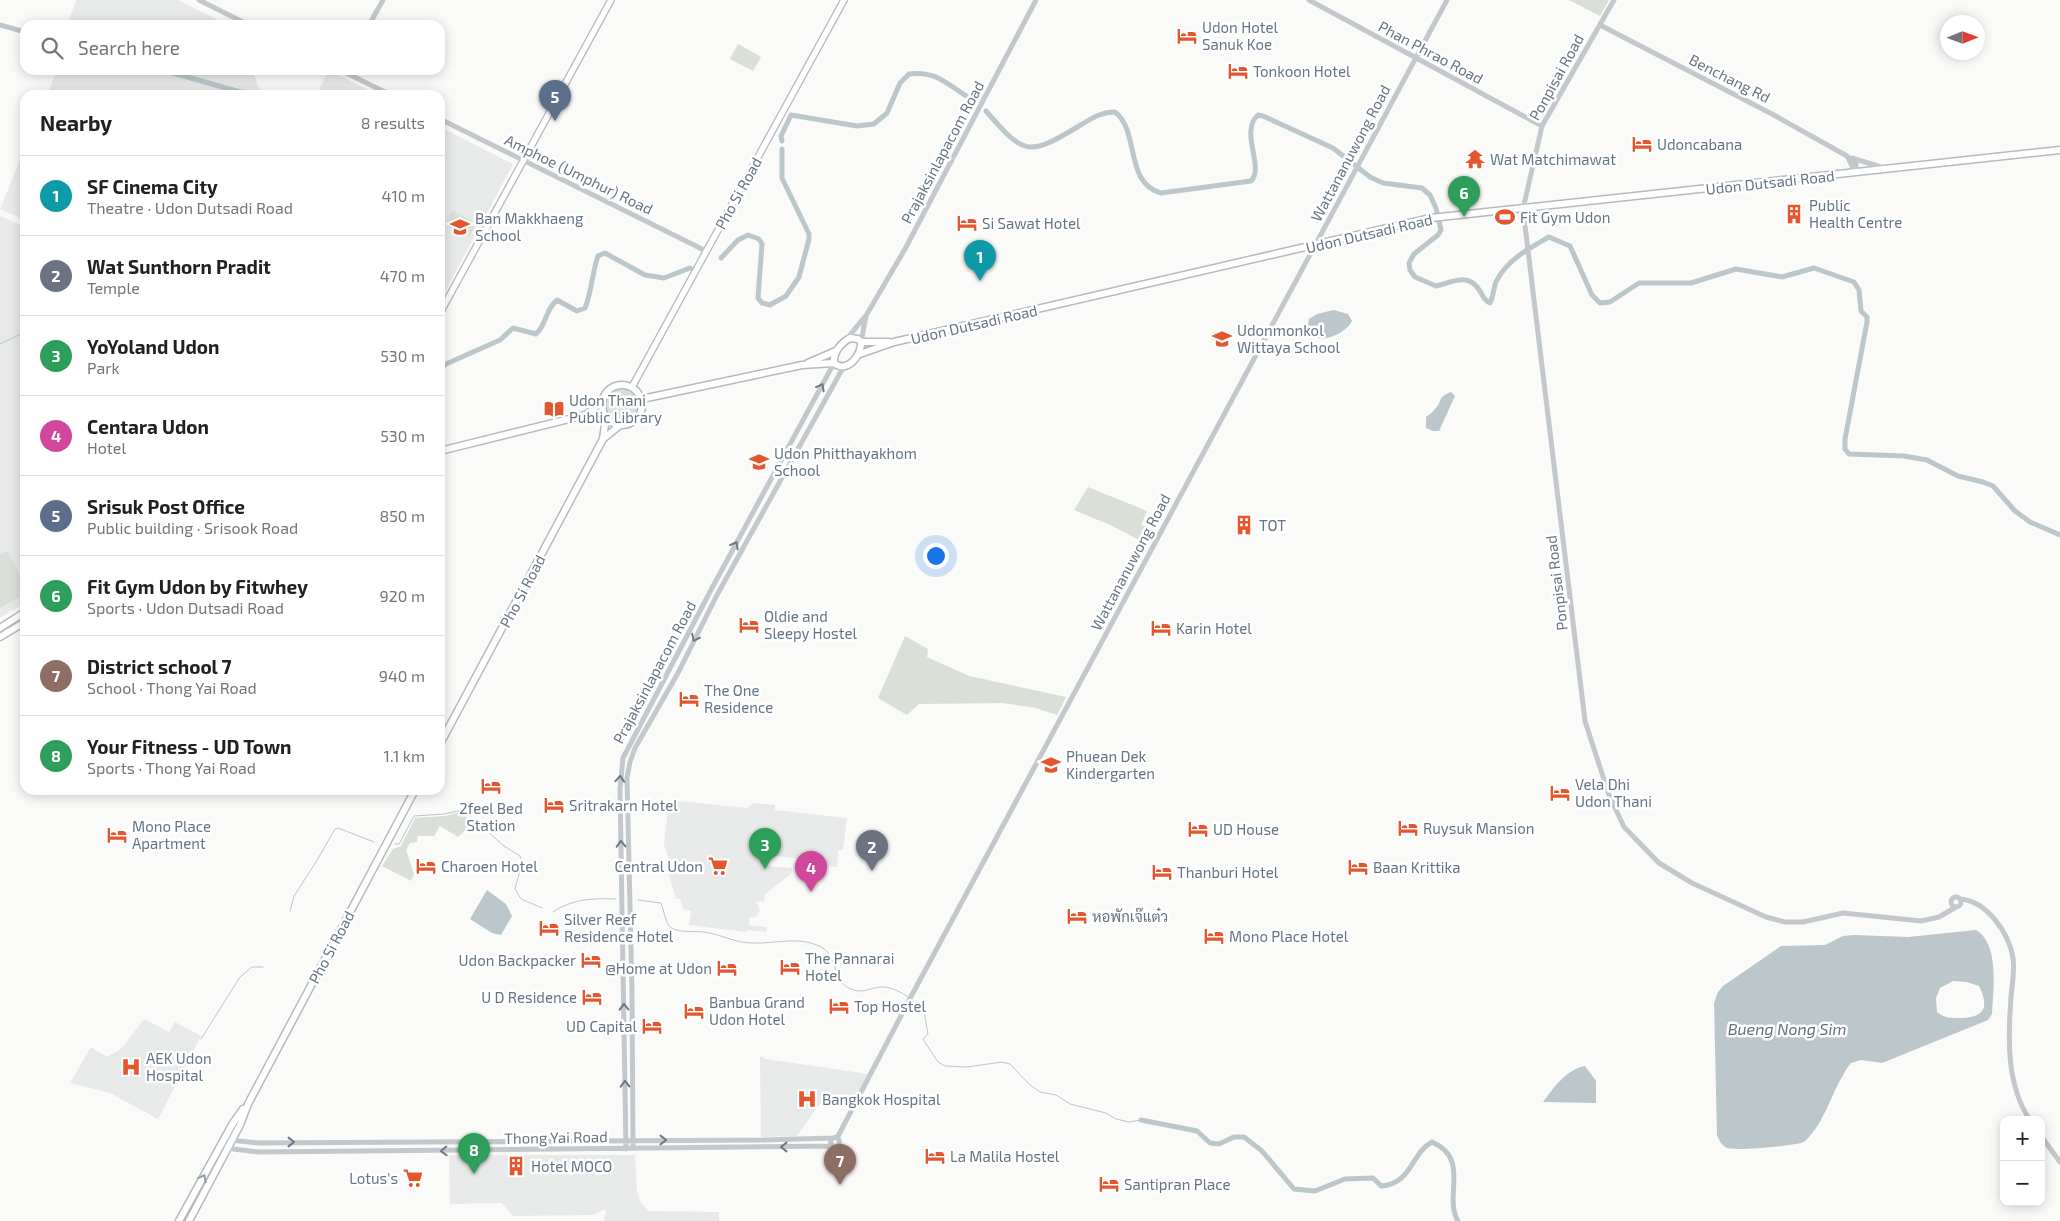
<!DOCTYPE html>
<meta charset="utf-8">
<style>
body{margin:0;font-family:"Exo 2",Sarabun,sans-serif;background:#f2f2f2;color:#202124}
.controls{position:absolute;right:15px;bottom:15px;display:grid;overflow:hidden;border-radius:10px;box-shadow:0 2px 12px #0003}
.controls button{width:45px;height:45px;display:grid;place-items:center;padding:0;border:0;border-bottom:1px solid #e0e0e0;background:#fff;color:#202124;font:25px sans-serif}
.compass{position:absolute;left:1940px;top:15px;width:45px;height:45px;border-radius:50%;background:#fff;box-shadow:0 2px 12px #0003;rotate:89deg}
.you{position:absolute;left:935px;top:555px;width:18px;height:18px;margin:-12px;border:4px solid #fff;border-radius:50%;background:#1a73e8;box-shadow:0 0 0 8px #1a73e833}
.badge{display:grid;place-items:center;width:32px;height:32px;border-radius:50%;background:#1a73e8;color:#fff;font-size:16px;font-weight:700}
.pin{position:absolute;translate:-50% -41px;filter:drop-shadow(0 1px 2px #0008)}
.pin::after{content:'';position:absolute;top:26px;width:18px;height:15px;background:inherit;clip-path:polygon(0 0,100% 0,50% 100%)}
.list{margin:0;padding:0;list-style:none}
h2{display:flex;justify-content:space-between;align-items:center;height:65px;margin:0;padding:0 20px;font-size:21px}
h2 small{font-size:16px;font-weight:400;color:#757577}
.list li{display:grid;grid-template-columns:32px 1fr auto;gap:15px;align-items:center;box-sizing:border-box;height:80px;padding:0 20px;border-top:1px solid #e0e0e0}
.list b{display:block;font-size:19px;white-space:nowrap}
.list p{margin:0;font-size:16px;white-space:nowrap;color:#757577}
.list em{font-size:16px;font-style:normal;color:#757577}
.icon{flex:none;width:28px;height:28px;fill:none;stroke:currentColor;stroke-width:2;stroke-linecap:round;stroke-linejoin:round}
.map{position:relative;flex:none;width:2060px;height:1221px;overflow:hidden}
.search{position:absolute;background:#fff;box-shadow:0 2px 12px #0003;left:20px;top:20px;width:425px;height:55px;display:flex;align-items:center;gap:12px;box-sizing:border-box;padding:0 18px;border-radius:15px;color:#757577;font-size:19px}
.panel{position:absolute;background:#fff;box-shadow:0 2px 12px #0003;left:20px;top:90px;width:425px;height:705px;border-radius:15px}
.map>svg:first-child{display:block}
.built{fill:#e8e9e9}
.green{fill:#dadfd7}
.water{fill:#bbc7cb;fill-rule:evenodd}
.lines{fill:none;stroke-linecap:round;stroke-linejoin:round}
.stream{stroke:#bbc7cb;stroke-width:1}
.canal{stroke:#bbc7cb;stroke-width:5}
.secondary-casing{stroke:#b3babf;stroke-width:8}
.primary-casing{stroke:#b5babe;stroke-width:9}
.tertiary{stroke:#c3c8cc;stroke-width:5}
.secondary{stroke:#fff;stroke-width:5.5}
.primary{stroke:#fff;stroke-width:6}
.oneway{stroke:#6a7a87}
.oneway2{stroke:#939fa8}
.labels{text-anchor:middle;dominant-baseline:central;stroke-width:5;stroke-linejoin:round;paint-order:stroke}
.poi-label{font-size:15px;fill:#657683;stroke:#fff;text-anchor:start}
.street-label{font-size:15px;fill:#657683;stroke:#fff}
.water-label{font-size:16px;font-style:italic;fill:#60757c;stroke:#fff}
</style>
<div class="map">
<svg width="2060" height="1221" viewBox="0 0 2060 1221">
<rect width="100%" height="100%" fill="#fafaf8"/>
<path class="built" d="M76 0H178L222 22 232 25H67Z
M57 70H252L262 95H47Z
M328 70H329L378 95H317Z
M440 127 513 164 445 292 440 289Z
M25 148V220L0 209Z
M0 216 25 227V603L0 618Z
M669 800 747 808 753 803 775 805V810L847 818 843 850H838L837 867 824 866V862L769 855 768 866 792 868V870L790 875 765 894 764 902 756 901 760 910 756 917 749 918V925L767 927 766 932 747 930 746 932 689 925 691 911 683 909 680 899H676L666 864 669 860 664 845Z
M144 1019 169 1032 175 1022 201 1036 158 1119 110 1093 70 1083 91 1047 107 1057 122 1048Z
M760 1056 766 1059 868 1074 851 1104 821 1102 797 1136 761 1137Z
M449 1155H635L637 1192 641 1203 649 1211 719 1212V1221H604L606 1209 592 1215 513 1216 502 1203 450 1204Z"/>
<path class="green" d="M1569 0H1609L1600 16Z
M738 44 761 57 753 71 730 59Z
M452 210 476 223 469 237 445 225Z
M606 405a16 16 0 1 1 32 0a16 16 0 1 1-32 0Z
M1088 487 1147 511 1141 525 1153 530 1145 543 1110 525 1074 510Z
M7 551 25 584V594L0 608V554Z
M905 636 928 649 927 657 969 676 1066 697 1057 715 1036 708 1003 703 919 704 907 715 878 698Z
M461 812 473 823 458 837 440 826 434 836H418L417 842 410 843 406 850 414 874 411 881 382 866 393 849 401 846 415 818 445 816Z"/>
<path class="water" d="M1334 310 1348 314 1352 321C1343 339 1301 350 1309 319L1317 314Z
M1451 392 1455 396 1439 431H1433L1426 428V417C1429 415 1433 412 1435 409 1443 401 1436 398 1451 392Z
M487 890 506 904 512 916 501 935 492 933 470 919Z
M1976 930C2000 944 1993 991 1992 1014L1988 1020 1882 1063 1861 1060 1851 1063C1832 1087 1827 1121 1804 1142 1793 1146 1737 1151 1727 1148 1722 1146 1719 1140 1717 1135L1714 1003 1718 992 1723 986 1781 946 1825 945 1843 936 1854 935 1908 937ZM1953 981 1967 982 1979 986C1990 1008 1984 1018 1959 1018 1950 1018 1944 1018 1937 1012L1936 998 1940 988Z
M1585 1066 1596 1081V1103L1543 1102C1553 1088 1567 1069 1585 1066Z"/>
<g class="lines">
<path class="stream" d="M0 344 25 332
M395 844H399L414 816 444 814 463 810 504 846 520 856 522 863 515 889 521 899 542 908
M638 900 661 903C664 910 665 922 670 927 677 933 695 931 704 932 720 934 735 943 752 943 774 944 798 936 819 946 839 954 831 982 851 989 862 994 870 988 880 987 890 986 901 992 908 997
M290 911 294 896 316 862 335 829 338 828 374 842
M553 912C572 899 593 898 616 899
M912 1000 924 1012 928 1034 923 1039 938 1062 945 1066 967 1067 1002 1062 1010 1064 1030 1085 1040 1092 1056 1095 1070 1104 1106 1113 1116 1119 1129 1122 1141 1120
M201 1039 240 977 252 967H263"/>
<path class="canal" d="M0 25 25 32
M162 70 251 95
M986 111C1024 155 1028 157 1079 126 1091 119 1100 112 1115 112 1140 131 1124 183 1161 193L1251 181C1265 167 1239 132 1258 115L1263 116 1333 148 1370 177 1383 183 1422 188 1430 195 1436 208 1441 230 1438 235 1414 254 1409 263 1410 270 1415 277 1436 286C1453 282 1468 272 1480 291 1483 296 1484 301 1490 303 1494 296 1493 287 1497 280 1508 259 1530 248 1549 237L1570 246 1592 295 1600 303 1610 302 1639 283H1691L1736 269 1782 277 1814 268 1854 282 1859 290 1861 311 1867 317V322L1845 439V449L1849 454 1904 456 1927 460 1958 476 1983 482 1993 486 2015 511 2030 522 2060 535
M782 141 781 136 791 115 857 126 874 124 887 113 900 83 909 74C937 70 949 86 971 99
M721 258 738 240 748 235 759 239 762 244 758 298 762 303 770 305 786 296 799 277 809 239V234L782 178V149
M440 369 446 364 500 340 513 328 536 334C547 325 544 311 557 300L577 311 585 308C592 291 592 273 598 256L605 253 645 275 664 278 690 268
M1141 1120 1197 1131 1210 1143 1219 1144 1234 1137H1244L1262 1151 1294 1189 1315 1191 1345 1179 1373 1178 1381 1186C1412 1184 1411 1153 1432 1142 1471 1159 1443 1196 1458 1221"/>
<defs>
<path id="secondary" d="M440 313 611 0
M632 387 844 0"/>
<path id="primary" d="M860 354 894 342 1431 218 2060 150
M808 363 836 351
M834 363C833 352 841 343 850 338L858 339 861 342H889
M834 363C847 374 862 355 861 342
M602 405a20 20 0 1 1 40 0a20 20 0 1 1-40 0Z
M642 399 802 365 834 363
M586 415 602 401
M440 451 585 415 606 417 603 439
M0 628 25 612
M0 637 25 622
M440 744 603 439 620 425
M179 1221 233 1123 243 1109
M189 1221 240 1125 248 1104 415 790"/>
</defs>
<use href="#secondary" class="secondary-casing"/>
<use href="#primary" class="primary-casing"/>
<path class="tertiary" d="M199 0 249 25
M1309 0 1542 126
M1614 0 1542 126 1523 209 1585 721 1609 795 1624 827 1659 863 1692 883 1766 917 1785 922H1803L1843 913 1921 921 1939 917 1956 907
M369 25 383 0
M1600 25 1772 114 1847 156 1856 164V173
M340 70 391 95
M440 119 706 251
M1847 156 1856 173
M1852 158 1884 168
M846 340 867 314 905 249 1036 0
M861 342 866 316
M1951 902a5 5 0 1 1 10 0a5 5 0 1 1-10 0Z
M1960 899C1987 901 2009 933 2013 958 2015 970 2012 984 2011 997 2008 1037 2006 1085 2030 1120
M2041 1136 2060 1162
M830.5 1142a4.5 4.5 0 1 1 9 0a4.5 4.5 0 1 1-9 0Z
M837 1138 914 991 1447 0
M230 1140 259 1143 763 1140 833 1138
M227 1146 233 1149 259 1152 833 1146
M633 1148 632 992 627 778 630 762 635 748 678 673 717 595 844 366
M626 1149 620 789 623 758 712 588 834 363"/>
<use href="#secondary" class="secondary"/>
<use href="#primary" class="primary"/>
</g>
<defs><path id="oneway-chevron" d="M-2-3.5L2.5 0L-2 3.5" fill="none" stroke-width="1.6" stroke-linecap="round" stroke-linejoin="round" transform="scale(1.25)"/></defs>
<g class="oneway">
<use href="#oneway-chevron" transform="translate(821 387) rotate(-61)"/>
<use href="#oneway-chevron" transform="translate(735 545) rotate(-61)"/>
<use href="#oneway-chevron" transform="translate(695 638) rotate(116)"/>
<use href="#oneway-chevron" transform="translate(620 779) rotate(-86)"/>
<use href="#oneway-chevron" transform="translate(621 844) rotate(-91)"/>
<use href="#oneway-chevron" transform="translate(624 1007) rotate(-91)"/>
<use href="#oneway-chevron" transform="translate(625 1084) rotate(-91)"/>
<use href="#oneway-chevron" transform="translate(663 1140)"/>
<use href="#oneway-chevron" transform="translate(291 1142)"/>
<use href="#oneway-chevron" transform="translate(784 1147) rotate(180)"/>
<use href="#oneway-chevron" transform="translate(444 1151) rotate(178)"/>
</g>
<use class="oneway2" href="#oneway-chevron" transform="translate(203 1178) rotate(-61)"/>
<defs>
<symbol id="hotel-bare" viewBox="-9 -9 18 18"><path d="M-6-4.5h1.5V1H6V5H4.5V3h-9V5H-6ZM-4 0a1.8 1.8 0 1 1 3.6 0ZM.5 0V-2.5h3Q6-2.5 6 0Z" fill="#e4572e" stroke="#fff" stroke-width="2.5" paint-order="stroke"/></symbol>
<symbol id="temple-bare" viewBox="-9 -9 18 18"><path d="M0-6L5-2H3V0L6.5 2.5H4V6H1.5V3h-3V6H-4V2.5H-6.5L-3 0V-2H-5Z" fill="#e4572e" stroke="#fff" stroke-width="2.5" paint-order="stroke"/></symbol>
<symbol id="building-bare" viewBox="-9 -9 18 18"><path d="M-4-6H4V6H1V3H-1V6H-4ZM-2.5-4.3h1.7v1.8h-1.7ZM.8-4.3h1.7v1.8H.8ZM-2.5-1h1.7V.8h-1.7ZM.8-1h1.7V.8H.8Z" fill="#e4572e" stroke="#fff" stroke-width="2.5" paint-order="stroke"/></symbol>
<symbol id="stadium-bare" viewBox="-9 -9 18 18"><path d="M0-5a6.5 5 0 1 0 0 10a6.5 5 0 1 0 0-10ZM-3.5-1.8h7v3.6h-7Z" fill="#e4572e" stroke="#fff" stroke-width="2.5" paint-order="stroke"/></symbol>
<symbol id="school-bare" viewBox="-9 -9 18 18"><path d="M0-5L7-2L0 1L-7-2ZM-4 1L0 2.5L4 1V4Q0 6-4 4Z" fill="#e4572e" stroke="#fff" stroke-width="2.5" paint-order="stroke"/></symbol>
<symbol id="library-bare" viewBox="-9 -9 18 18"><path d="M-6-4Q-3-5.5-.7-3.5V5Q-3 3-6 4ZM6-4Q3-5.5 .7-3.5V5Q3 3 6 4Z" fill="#e4572e" stroke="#fff" stroke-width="2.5" paint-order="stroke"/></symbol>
<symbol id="supermarket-bare" viewBox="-9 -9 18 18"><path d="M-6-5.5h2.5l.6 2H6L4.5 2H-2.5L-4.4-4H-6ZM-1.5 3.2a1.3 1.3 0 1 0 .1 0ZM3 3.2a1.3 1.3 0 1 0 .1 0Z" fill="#e4572e" stroke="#fff" stroke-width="2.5" paint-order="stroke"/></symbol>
<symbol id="hospital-bare" viewBox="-9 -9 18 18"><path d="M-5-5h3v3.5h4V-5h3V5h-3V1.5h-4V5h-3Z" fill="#e4572e" stroke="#fff" stroke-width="2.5" paint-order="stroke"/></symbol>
</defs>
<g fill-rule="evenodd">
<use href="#hotel-bare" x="1173" y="22" width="28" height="28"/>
<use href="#hotel-bare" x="1224" y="57" width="28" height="28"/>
<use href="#hotel-bare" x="1628" y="130" width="28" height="28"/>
<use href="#temple-bare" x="1461" y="145" width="28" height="28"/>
<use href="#building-bare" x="1780" y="200" width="28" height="28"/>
<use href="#stadium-bare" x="1491" y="203" width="28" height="28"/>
<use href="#hotel-bare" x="953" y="209" width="28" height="28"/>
<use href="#school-bare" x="446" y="213" width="28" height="28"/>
<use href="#school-bare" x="1208" y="325" width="28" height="28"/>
<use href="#library-bare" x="540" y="395" width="28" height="28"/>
<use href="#school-bare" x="745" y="448" width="28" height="28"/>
<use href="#building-bare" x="1230" y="511" width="28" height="28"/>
<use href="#hotel-bare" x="735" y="611" width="28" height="28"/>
<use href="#hotel-bare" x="1147" y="614" width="28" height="28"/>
<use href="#hotel-bare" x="675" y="685" width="28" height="28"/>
<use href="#school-bare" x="1037" y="751" width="28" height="28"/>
<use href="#hotel-bare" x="477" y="772" width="28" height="28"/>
<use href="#hotel-bare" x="1546" y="779" width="28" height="28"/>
<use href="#hotel-bare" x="540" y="791" width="28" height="28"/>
<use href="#hotel-bare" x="1394" y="814" width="28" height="28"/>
<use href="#hotel-bare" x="1184" y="815" width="28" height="28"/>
<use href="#hotel-bare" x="103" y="821" width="28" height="28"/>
<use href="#hotel-bare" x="412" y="852" width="28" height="28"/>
<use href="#supermarket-bare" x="704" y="852" width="28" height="28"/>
<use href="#hotel-bare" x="1344" y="853" width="28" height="28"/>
<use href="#hotel-bare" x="1148" y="858" width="28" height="28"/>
<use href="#hotel-bare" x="1063" y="902" width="28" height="28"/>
<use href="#hotel-bare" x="535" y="914" width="28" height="28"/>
<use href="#hotel-bare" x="1200" y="922" width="28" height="28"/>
<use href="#hotel-bare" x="577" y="946" width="28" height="28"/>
<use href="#hotel-bare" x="776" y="953" width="28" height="28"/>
<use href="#hotel-bare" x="713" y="954" width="28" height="28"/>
<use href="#hotel-bare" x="578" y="983" width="28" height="28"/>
<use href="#hotel-bare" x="825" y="992" width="28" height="28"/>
<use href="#hotel-bare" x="680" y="997" width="28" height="28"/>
<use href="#hotel-bare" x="638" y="1012" width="28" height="28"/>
<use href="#hospital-bare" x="117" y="1053" width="28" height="28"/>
<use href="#hospital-bare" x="793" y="1085" width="28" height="28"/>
<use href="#hotel-bare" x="921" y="1142" width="28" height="28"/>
<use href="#building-bare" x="502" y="1152" width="28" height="28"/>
<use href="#supermarket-bare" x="399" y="1164" width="28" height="28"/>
<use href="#hotel-bare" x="1095" y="1170" width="28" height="28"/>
</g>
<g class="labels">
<g class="poi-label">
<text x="1202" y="27">Udon Hotel<tspan x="1202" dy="17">Sanuk Koe</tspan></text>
<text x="1253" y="71">Tonkoon Hotel</text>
<text x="1657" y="144">Udoncabana</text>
<text x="1490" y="159">Wat Matchimawat</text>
<text x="1809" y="205">Public<tspan x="1809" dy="17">Health Centre</tspan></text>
<text x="1520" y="217">Fit Gym Udon</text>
<text x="475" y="218">Ban Makkhaeng<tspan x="475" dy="17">School</tspan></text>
<text x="982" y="223">Si Sawat Hotel</text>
<text x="1237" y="330">Udonmonkol<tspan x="1237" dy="17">Wittaya School</tspan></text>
<text x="569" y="400">Udon Thani<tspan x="569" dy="17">Public Library</tspan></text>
<text x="774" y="453">Udon Phitthayakhom<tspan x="774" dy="17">School</tspan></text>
<text x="1259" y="525">TOT</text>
<text x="764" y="616">Oldie and<tspan x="764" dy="17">Sleepy Hostel</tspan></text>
<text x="1176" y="628">Karin Hotel</text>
<text x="704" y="690">The One<tspan x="704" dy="17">Residence</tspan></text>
<text x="1066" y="756">Phuean Dek<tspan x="1066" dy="17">Kindergarten</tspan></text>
<text x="1575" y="784">Vela Dhi<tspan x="1575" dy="17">Udon Thani</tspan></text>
<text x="569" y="805">Sritrakarn Hotel</text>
<text x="491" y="808" text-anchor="middle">2feel Bed<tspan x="491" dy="17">Station</tspan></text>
<text x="132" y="826">Mono Place<tspan x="132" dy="17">Apartment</tspan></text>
<text x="1423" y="828">Ruysuk Mansion</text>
<text x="1213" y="829">UD House</text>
<text x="441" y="866">Charoen Hotel</text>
<text x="703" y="866" text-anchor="end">Central Udon</text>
<text x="1373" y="867">Baan Krittika</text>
<text x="1177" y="872">Thanburi Hotel</text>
<text x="1092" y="916">หอพักเจ๊แต๋ว</text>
<text x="564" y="919">Silver Reef<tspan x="564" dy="17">Residence Hotel</tspan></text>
<text x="1229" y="936">Mono Place Hotel</text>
<text x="805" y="958">The Pannarai<tspan x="805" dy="17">Hotel</tspan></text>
<text x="576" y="960" text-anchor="end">Udon Backpacker</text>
<text x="712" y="968" text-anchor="end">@Home at Udon</text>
<text x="577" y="997" text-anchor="end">U D Residence</text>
<text x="709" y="1002">Banbua Grand<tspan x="709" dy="17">Udon Hotel</tspan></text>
<text x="854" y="1006">Top Hostel</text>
<text x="637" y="1026" text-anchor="end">UD Capital</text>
<text x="146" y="1058">AEK Udon<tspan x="146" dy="17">Hospital</tspan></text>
<text x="822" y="1099">Bangkok Hospital</text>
<text x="950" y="1156">La Malila Hostel</text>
<text x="531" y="1166">Hotel MOCO</text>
<text x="398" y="1178" text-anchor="end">Lotus's</text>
<text x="1124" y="1184">Santipran Place</text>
</g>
<g class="street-label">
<text transform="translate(1431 52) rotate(28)">Phan Phrao Road</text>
<text transform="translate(1556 77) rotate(-61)">Ponpisai Road</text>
<text transform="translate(1730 78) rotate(27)">Benchang Rd</text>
<text transform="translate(942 152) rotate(-62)">Prajaksinlapacom Road</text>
<text transform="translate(1350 153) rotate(-62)">Wattananuwong Road</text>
<text transform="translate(579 174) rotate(26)">Amphoe (Umphur) Road</text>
<text transform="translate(1770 182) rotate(-6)">Udon Dutsadi Road</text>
<text transform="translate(738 193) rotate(-61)">Pho Si Road</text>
<text transform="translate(1369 233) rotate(-13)">Udon Dutsadi Road</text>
<text transform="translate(974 324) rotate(-13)">Udon Dutsadi Road</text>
<text transform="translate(1130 562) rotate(-62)">Wattananuwong Road</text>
<text transform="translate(1556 583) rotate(-97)">Ponpisai Road</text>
<text transform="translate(522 591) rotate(-62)">Pho Si Road</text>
<text transform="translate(654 672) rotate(-62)">Prajaksinlapacom Road</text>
<text transform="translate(331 947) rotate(-62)">Pho Si Road</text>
<text transform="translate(556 1137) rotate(-1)">Thong Yai Road</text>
</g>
<g class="water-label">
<text x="1787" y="1028">Bueng Nong Sim</text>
</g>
</g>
</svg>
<div class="controls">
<button>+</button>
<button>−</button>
</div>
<svg class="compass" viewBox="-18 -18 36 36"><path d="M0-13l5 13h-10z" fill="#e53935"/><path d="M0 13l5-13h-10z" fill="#757577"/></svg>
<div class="you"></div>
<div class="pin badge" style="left:980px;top:281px;background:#0f9aa8">1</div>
<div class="pin badge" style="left:872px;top:871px;background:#6b7280">2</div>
<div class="pin badge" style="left:765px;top:869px;background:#2e9e5b">3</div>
<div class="pin badge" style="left:811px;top:892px;background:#d1479c">4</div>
<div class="pin badge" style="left:555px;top:121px;background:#5c6f8a">5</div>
<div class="pin badge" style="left:1464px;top:217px;background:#2e9e5b">6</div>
<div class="pin badge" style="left:840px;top:1185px;background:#8d6e63">7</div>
<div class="pin badge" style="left:474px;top:1174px;background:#2e9e5b">8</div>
<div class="search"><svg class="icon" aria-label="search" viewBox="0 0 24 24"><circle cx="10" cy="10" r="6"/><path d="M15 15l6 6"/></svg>Search here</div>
<section class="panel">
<h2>Nearby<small>8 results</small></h2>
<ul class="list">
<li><span class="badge" style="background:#0f9aa8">1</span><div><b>SF Cinema City</b><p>Theatre · Udon Dutsadi Road</p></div><em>410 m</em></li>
<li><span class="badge" style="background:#6b7280">2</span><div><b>Wat Sunthorn Pradit</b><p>Temple</p></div><em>470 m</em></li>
<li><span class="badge" style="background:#2e9e5b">3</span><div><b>YoYoland Udon</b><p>Park</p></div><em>530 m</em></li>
<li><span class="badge" style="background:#d1479c">4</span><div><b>Centara Udon</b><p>Hotel</p></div><em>530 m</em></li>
<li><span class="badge" style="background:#5c6f8a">5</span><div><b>Srisuk Post Office</b><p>Public building · Srisook Road</p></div><em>850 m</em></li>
<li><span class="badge" style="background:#2e9e5b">6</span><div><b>Fit Gym Udon by Fitwhey</b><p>Sports · Udon Dutsadi Road</p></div><em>920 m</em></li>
<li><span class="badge" style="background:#8d6e63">7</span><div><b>District school 7</b><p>School · Thong Yai Road</p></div><em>940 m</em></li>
<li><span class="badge" style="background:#2e9e5b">8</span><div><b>Your Fitness - UD Town</b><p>Sports · Thong Yai Road</p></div><em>1.1 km</em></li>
</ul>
</section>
</div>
